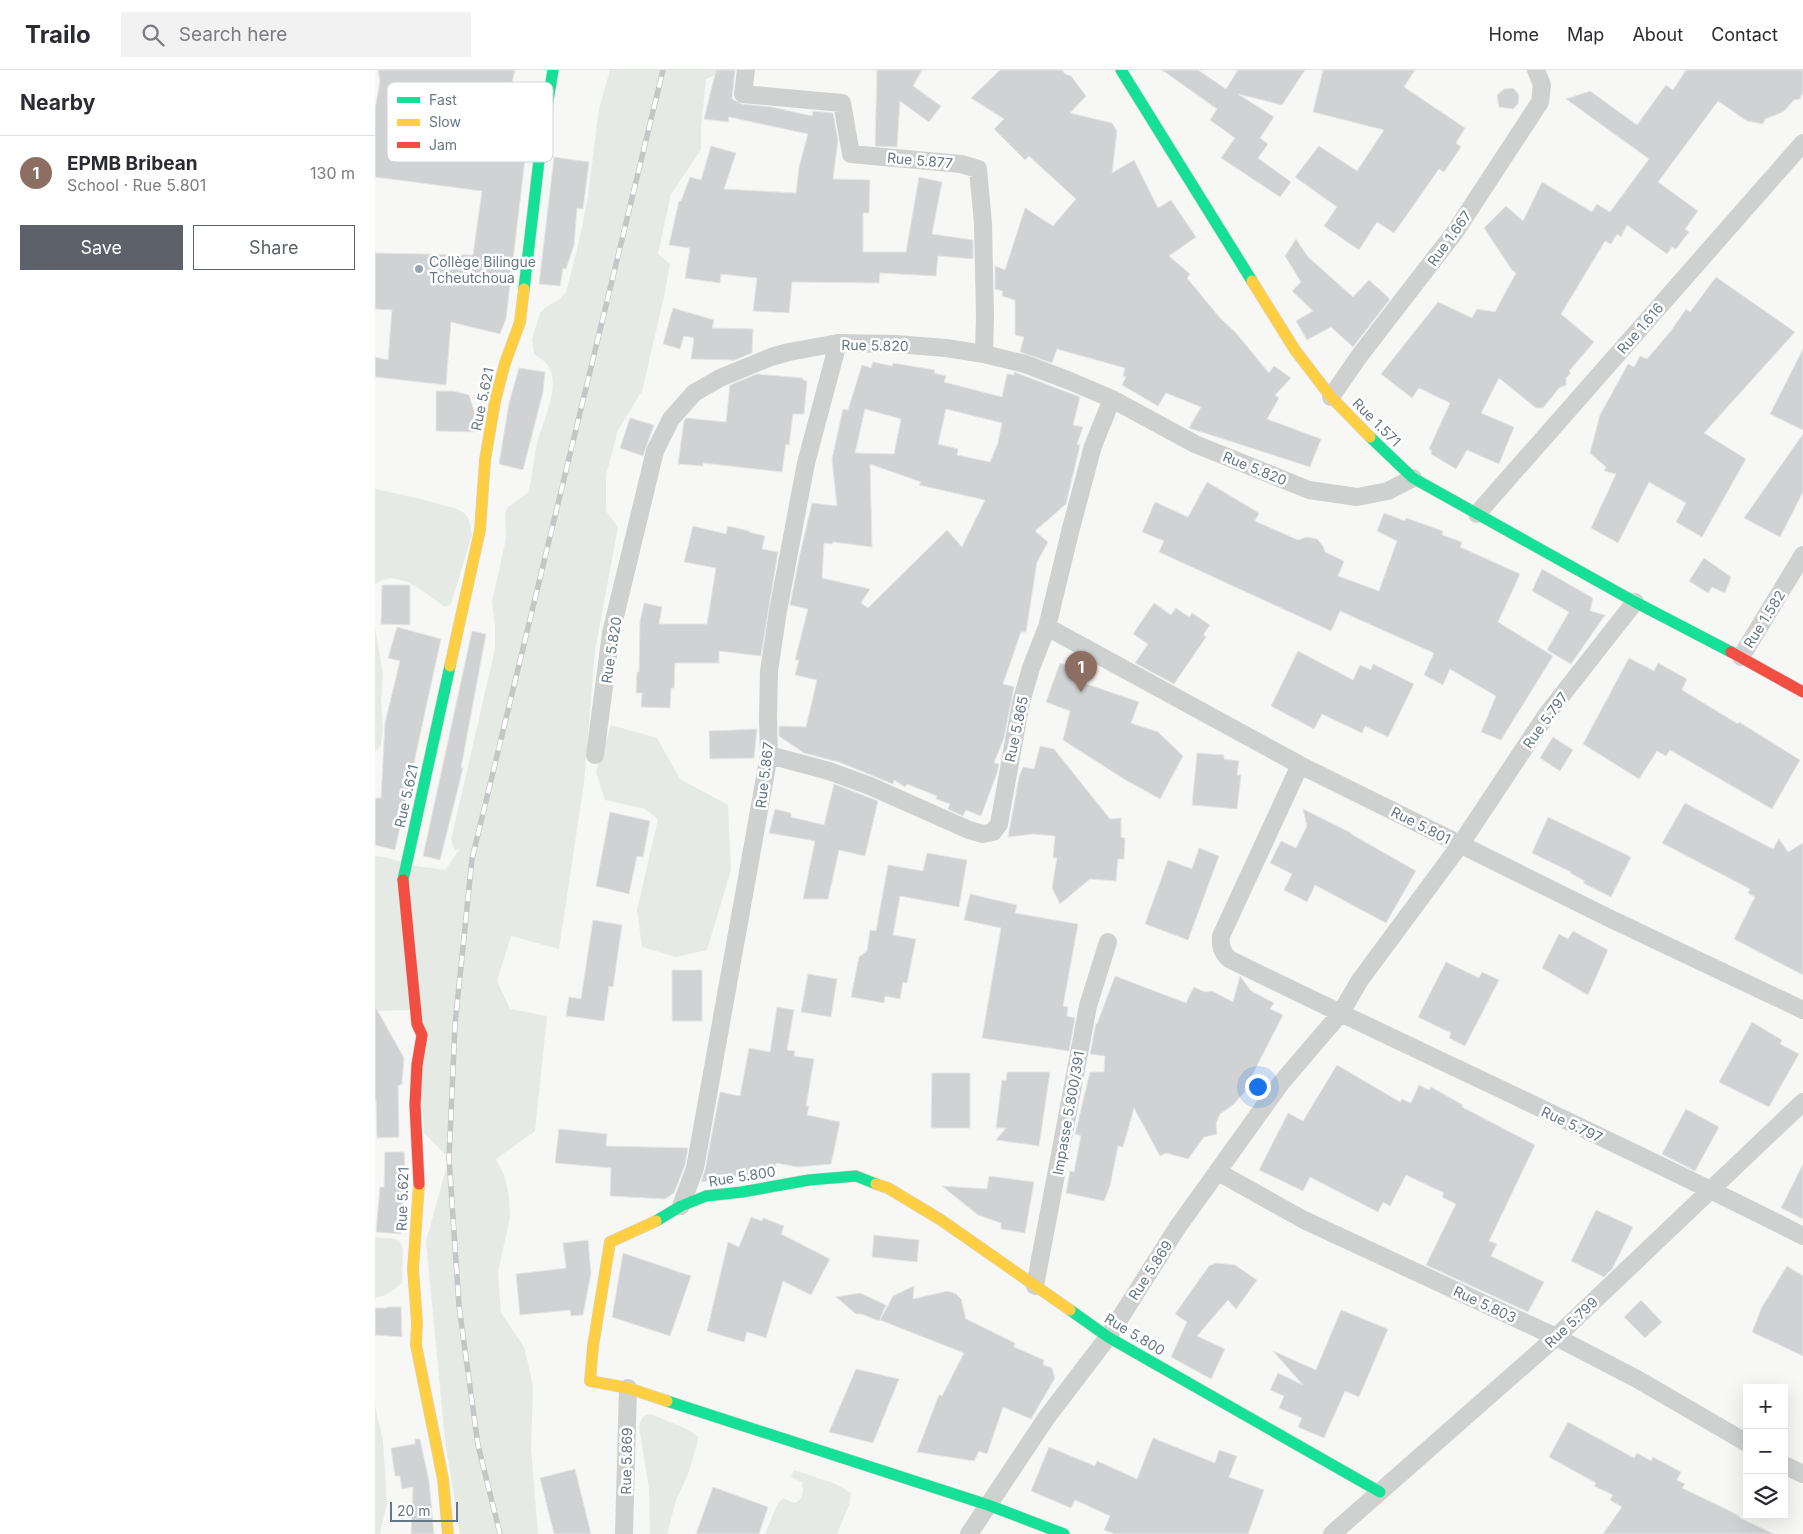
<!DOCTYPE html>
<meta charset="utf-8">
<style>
body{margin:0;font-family:Inter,sans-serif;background:#f2f2f3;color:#2b2b33}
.controls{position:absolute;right:15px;bottom:15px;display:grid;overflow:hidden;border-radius:0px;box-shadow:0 5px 20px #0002}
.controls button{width:45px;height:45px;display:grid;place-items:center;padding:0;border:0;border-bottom:1px solid #e1e1e2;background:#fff;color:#2b2b33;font:25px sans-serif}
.scale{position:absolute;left:15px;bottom:12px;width:68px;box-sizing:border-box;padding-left:5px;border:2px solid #667787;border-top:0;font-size:14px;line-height:18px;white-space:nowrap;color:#667787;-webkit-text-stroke:4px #fff;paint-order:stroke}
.you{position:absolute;left:882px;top:1016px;width:18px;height:18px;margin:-12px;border:4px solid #fff;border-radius:50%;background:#1a73e8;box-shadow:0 0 0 8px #1a73e833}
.badge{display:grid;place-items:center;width:32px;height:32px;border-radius:50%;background:#5c616a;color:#fff;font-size:16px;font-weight:700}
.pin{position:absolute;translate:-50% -41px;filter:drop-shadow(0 1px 2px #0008)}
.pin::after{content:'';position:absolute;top:26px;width:18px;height:15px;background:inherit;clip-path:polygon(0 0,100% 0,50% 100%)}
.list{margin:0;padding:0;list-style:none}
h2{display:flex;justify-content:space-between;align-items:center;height:65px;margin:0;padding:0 20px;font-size:21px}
h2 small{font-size:16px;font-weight:400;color:#7c7c81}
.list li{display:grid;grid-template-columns:32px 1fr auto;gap:15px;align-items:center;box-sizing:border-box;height:75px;padding:0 20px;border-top:1px solid #e1e1e2}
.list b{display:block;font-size:19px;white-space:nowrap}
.list p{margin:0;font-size:16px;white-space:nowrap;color:#7c7c81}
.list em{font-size:16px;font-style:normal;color:#7c7c81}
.actions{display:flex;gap:10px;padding:15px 20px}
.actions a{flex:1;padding:11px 0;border:1px solid #5c616a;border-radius:0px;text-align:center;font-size:18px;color:#5c616a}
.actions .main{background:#5c616a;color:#fff}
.icon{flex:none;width:28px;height:28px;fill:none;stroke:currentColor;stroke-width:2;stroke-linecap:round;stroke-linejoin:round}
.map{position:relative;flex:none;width:1428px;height:1464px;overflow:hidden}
header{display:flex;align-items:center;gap:30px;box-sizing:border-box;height:70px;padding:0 25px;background:#fff;border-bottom:1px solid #e1e1e2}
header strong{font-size:24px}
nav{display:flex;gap:28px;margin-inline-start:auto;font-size:18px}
.search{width:350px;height:45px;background:#f2f2f3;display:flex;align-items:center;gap:12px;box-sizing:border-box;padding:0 18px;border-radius:0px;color:#7c7c81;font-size:19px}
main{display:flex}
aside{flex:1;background:#fff}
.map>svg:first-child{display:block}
.green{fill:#e6eae4}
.building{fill:#d0d2d3;stroke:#e6e6e6;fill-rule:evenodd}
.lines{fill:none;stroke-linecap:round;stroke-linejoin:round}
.fast-casing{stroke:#d4d5d6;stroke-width:12}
.slow-casing{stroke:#d4d5d6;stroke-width:12}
.jam-casing{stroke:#d4d5d6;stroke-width:12}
.street{stroke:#cfd1d1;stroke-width:18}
.fast{stroke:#16e098;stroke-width:11}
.slow{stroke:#ffcf43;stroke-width:11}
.jam{stroke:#f24e42;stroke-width:11}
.rail-casing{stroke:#c5c7c7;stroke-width:5.5}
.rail{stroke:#fff;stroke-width:4;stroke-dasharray:11;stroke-linecap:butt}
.poi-dot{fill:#99a4ae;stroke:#fff;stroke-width:2}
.labels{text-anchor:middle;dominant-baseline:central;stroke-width:5;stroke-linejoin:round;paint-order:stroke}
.street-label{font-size:14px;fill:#667787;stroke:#fff}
.poi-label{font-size:14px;fill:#667787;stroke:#fff;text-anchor:start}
.key{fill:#fff;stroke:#d1d6db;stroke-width:1}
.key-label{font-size:14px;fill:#667787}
</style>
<header>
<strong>Trailo</strong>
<div class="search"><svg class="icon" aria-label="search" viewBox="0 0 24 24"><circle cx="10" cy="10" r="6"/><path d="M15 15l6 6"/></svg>Search here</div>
<nav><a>Home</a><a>Map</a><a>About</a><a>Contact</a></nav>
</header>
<main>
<aside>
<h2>Nearby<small></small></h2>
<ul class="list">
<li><span class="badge" style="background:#8d6e63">1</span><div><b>EPMB Bribean</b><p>School · Rue 5.801</p></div><em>130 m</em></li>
</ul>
<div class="actions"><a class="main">Save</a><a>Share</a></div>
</aside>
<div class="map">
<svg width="1428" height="1464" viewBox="0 0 1428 1464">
<rect width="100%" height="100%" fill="#f7f7f6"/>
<path class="green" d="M235 0H352L331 9 326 58V80L296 124 283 184 295 194 289 227 267 321 243 360 231 405V441L243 457 220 581 209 713 184 879 136 866 122 911 135 939 172 946 160 1061 121 1089 130 1107 134 1127 135 1148 123 1201 126 1243 149 1277 154 1297 158 1317 156 1378 163 1464H85L70 1370 51 1171 74 1088 49 1063 41 940 0 941V786L10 787 41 796 70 800 85 779 80 780 76 770 120 579V555L117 532 131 469 130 443 133 437 153 423C158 407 158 390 162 374 166 354 189 312 171 293 168 290 163 287 159 284L157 269 165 243 171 237 185 229 191 222 203 176 213 126 224 39Z
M0 419 42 428 82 439 89 443 94 449 97 465 76 534 70 537C51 524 23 497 0 514Z
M0 558 8 605 6 631 8 658 6 675 0 681Z
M236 655 282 668 305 709 353 735 356 800 332 880 301 887 267 877 262 840 283 749 270 739 230 730 221 702Z
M0 1167C9 1169 17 1167 25 1171L28 1179 27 1213C19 1220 11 1226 0 1228Z
M0 1335 8 1371 12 1433 5 1464H0Z
M276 1344 316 1361 323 1367V1371L313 1404 301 1430 292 1464H275L274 1419 264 1357C266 1349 267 1345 276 1344Z
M419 1400 461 1414 476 1423 474 1435 462 1464H390L403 1433 408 1428 419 1433C428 1431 429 1420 427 1412L416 1407Z"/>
<path class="building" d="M3 0H140L128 52 154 56 131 249 125 264 76 252 71 315 0 307V287L13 290 17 240 0 239V183L98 185 107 121 0 107V39L5 11Z
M341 0H360L357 29 367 34 397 37 437 46 438 41 458 43 463 70 458 109 495 110 494 143H488V182H531L544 107 567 112 557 164 598 170V189L563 186 561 206 505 203 504 213 417 212 414 243 378 241 382 208 346 204 345 213 310 208 315 178 294 175 304 131H306L315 107 326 110 336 76 361 83 349 119 421 123 424 97 433 64 354 47 353 52 329 49Z
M502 0H547L538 16 566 36 554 52 525 31 522 77 500 76Z
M625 0H687L690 4 696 6 711 26 695 43 737 53 742 61 737 103 759 90 783 138 796 130 821 167 794 186 815 204 812 208 845 248 861 263 894 303 899 296 916 308 900 325 904 328 892 349 946 369 935 397 814 358 826 337 791 323 783 336 747 315 751 307 748 306 750 298 682 279 677 293 645 282 649 267 640 265V230L627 226 628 221 620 219V196L630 200 650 138 678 156 701 129 654 86 650 90 619 59 629 49 596 28Z
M787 0H823L851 19 863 0H930L907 35 863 24 899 47 885 68 893 74 883 88 916 112 905 127 846 88 860 68 835 50 842 39Z
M948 0H1040L1029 17 1090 58 1081 73 1086 77 1069 102 1064 99 1019 163 1002 152 984 180 949 156 962 137 920 107 944 76 982 101 1009 60 938 42Z
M1311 0H1428V22L1425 29 1419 30 1408 42 1390 49 1388 54 1372 51 1343 31 1283 112 1323 141 1310 159 1314 162 1301 179 1297 177 1292 184 1252 155 1246 167 1242 164 1236 174 1230 171 1186 244 1219 272 1194 301 1196 303 1191 308V315L1184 318 1168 338H1161L1124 308 1106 343 1139 357 1124 394 1092 380 1081 399 1056 384 1057 381 1054 379 1075 333 1044 318 1037 328 1006 304 1063 232 1097 248 1102 239 1120 242 1141 203 1137 200 1109 158 1131 136 1148 151 1167 112 1217 142 1222 134 1235 142 1274 89 1191 29 1215 21 1262 55 1291 15 1298 20Z
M1138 18 1144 25 1143 34 1138 39 1124 37 1122 25 1129 19Z
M179 87 214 92 208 139 202 138 199 175 191 199 188 198 185 216 164 214Z
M921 169 933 187 978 227 994 210 1015 229 978 277 956 257 932 270 921 251 938 241 917 221 926 212 910 186Z
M1341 207 1420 262 1329 363 1371 389 1327 467 1301 452 1311 433 1274 412 1243 473 1216 458 1241 404 1229 401 1231 397 1215 383 1225 345 1253 294 1259 297 1265 286 1272 289 1296 261 1311 239 1315 242Z
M298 238 339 250 337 258 378 259 377 283 357 291 358 290 316 289 319 268 309 266 305 279 288 274Z
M1428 279V360L1395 344Z
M498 292 517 296 518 293 560 300 559 303 571 306 569 312 627 327 632 304 639 305V302L705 327 698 355 708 357 702 374 705 375 691 434 660 461 673 472 662 492 651 562H646L628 614 639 617 629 668 619 693 624 694 622 703 606 746 591 740 588 746 573 739 575 734 561 729 562 726 532 714 530 717 519 710 518 714 464 692 429 683 404 666V656L431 657 442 610 420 605 424 590H420L433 539 415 535 425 484 437 433 462 436 457 389 468 339 473 340 487 295 496 298ZM490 339 526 349 519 384 480 383ZM571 339 627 353 623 373 615 392 582 385 583 379 563 374ZM495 394 546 412 544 415 610 430 587 477 572 460 493 538 486 533 495 519 447 508 449 473 457 474 458 472 497 477Z
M144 298 170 302 168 322 148 400 124 394 134 333Z
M382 304 428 308V310L432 311 429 344H418L414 375 411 374 407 402 328 393V396L303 394 309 351 311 348 351 352 355 315Z
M61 321H78L94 325 100 344H103L100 362 61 361Z
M255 348 279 355 268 386 245 378Z
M1428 364V422L1405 467 1369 448Z
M832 412 884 443 880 451 923 470 932 467 942 469 948 476 950 482 969 491 963 506 1004 521 1022 471 1002 461 1009 443 1030 451 1031 448 1068 461 1067 465 1087 472 1085 477 1145 504 1123 552 1178 586 1126 670 1106 662 1121 626 1075 599 1068 615 1049 605 1059 583 965 541 956 561 784 482 789 471 767 462 780 432 813 447Z
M318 456 351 464 353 456 374 461V462L390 466 387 479 403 482 386 586 344 581V593H300L299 618H296L295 638 266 637 267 623H261L262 602H264L265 552 269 533 287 537 284 554H332L341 498 309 492Z
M1329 488 1356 507 1350 523 1337 517 1333 523 1314 511Z
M1167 499 1218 528 1215 541 1230 545 1196 594 1172 580 1194 542 1157 521Z
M7 515H35V555L6 554Z
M779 533 796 545 801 538 814 547 817 543 835 555 828 565 831 567 799 614 760 593 773 574 758 564Z
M22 557 66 569 20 780 0 775V728H6L10 653 25 591 13 588Z
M97 561 111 564 86 698H88L65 790 48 786Z
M923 581 978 610 985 595 996 600 998 594 1039 614 1013 667 990 656 987 663 947 644 939 659 896 636Z
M1254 588 1279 601 1283 593 1312 609 1307 620 1363 654 1364 652 1425 690 1397 739 1295 680 1291 686 1282 681 1264 709 1208 674Z
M685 593 713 603 709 613 764 632 756 653 783 662 808 686 785 729 749 709 688 670 695 641 671 632Z
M382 659 379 688 335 689 334 661Z
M1178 667 1198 680 1185 701 1165 688Z
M665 676 679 679 735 749 746 748V767L750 768 749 789H743L741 811 715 809 685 834 677 818 682 788H678L680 766 659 764 633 767 644 707 648 697 659 699Z
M822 683 849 685V689L864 691 862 705H866L862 739 817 735Z
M459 714 503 731 490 786 464 780 453 829H428L440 771 394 763 400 739 416 743V747L449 755Z
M1310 733 1398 779 1404 769 1413 782 1428 773V905L1359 869 1380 827 1373 823 1375 819 1287 773Z
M928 739 976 763V764L1041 801 1011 853 940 815 932 832 909 820 917 804 895 793 906 771 921 778 932 756Z
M235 742 275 751 268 787 262 786 254 824 221 816Z
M1173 747 1256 787 1236 827 1208 813 1210 811 1195 803 1196 802 1157 783Z
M824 778 844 786 813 870 770 854 793 790 817 799Z
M552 783 592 790 584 837 525 826 518 865 541 869 532 913 528 912 525 929 510 926 509 933 476 927 484 887 492 881 495 860 501 861 513 795 548 801Z
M595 824 642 835 640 843 703 854 688 936 693 937 692 946 700 948 694 981 607 968 626 858 589 850Z
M218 850 247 855 238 917 234 916 229 951 191 946 194 927 206 929Z
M1198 861 1233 880 1213 925 1167 898 1184 864 1193 869Z
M1071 892 1104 908 1107 902 1124 910 1090 976 1074 968 1076 963 1043 947Z
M297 900H327V951H297Z
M433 904 462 909 456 947 426 942Z
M740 906 811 933 819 917 830 922 837 921 858 932 865 906 876 921 899 933 895 939 908 945 872 1015 874 1017 858 1035 845 1044 841 1054 842 1064 829 1067 813 1089 791 1083 785 1086 759 1038 748 1077 743 1076 735 1116 729 1131 691 1123 695 1101 699 1102 706 1066 700 1064 715 1002H729L730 986 715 984 721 953 722 954Z
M0 936 29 988 27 1014 23 1016 24 1067 2 1068 1 1029 0 1030Z
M402 937 419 940 412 980 420 981 419 986 439 989 431 1036H434L432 1045 465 1052 456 1094 423 1097 401 1093 400 1101 326 1112 330 1100 345 1022 365 1026 374 978 395 982Z
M1377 952 1407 970 1405 974 1424 984 1394 1037 1344 1012Z
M962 995 1025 1032 1027 1029 1036 1033 1044 1015 1054 1020 1056 1017 1088 1035 1087 1037 1160 1075 1114 1171 1122 1174 1116 1186 1169 1212 1153 1242 1051 1195 1081 1134 1067 1127 1069 1123 1031 1105 1015 1136 1008 1132 1003 1142 935 1107 928 1121 884 1100 913 1043 928 1051Z
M632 1002H675L664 1076 621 1070 631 1058H621L627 1010 631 1011Z
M557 1003H595V1058H556Z
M1311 1039 1344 1057 1320 1101 1287 1084Z
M184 1059 232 1064 231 1076 313 1078 310 1095 299 1123 290 1129 235 1126 236 1098 180 1093Z
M10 1082H29L30 1099 26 1164 1 1162 5 1117H9Z
M1428 1094V1149L1406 1138Z
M614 1106 659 1112 650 1163 626 1159V1153L603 1145 567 1116 612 1119Z
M1221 1140 1258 1157 1237 1199 1229 1207 1196 1191Z
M376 1147 387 1151 388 1148 409 1156 406 1164 455 1189 436 1225 408 1211 391 1268 372 1262 369 1272 332 1261 353 1172 364 1177Z
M499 1165 544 1170 542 1192 497 1187Z
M213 1170 216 1203 208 1245 196 1246 195 1240 145 1245 141 1204 191 1198 188 1173Z
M248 1183 316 1206 295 1266 237 1247Z
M841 1193 860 1195 882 1210 861 1239 853 1230 822 1266 850 1279 836 1309 796 1287 812 1252 800 1244 834 1196Z
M1412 1196 1428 1206V1286L1377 1262 1387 1237Z
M539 1216 538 1229 573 1221 581 1224 586 1229 591 1249 640 1273 639 1277 669 1290 668 1295 677 1298 680 1308 656 1349 628 1337 612 1384 604 1381 599 1391 542 1382 564 1325 567 1326 589 1283 505 1250 518 1226Z
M485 1223 511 1235 504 1251 487 1244H481L461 1227Z
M1266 1230 1287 1252 1270 1268 1249 1247Z
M12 1237H26L27 1267 0 1265V1238H12Z
M966 1240 1013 1259 984 1327 970 1321 949 1368 923 1357 927 1348 904 1338 909 1326 895 1320 903 1303 928 1315 898 1281 941 1300Z
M481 1299 524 1309 498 1373 454 1362Z
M1193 1352 1259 1388 1262 1383 1276 1391 1278 1387 1306 1402 1302 1410 1310 1414 1307 1418 1353 1440 1364 1446 1365 1448 1399 1464H1228L1247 1437 1235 1430 1238 1425 1219 1416 1221 1413 1174 1387Z
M778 1368 840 1393 844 1380 862 1386 854 1407 889 1420 873 1464H740L729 1460 735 1446 700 1430 696 1438 656 1421 674 1377 720 1396 722 1391 762 1409Z
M40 1369H45L54 1411 59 1464H36L38 1417 27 1419 25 1406H20L16 1378 40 1374Z
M200 1399 216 1464H179L165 1408Z
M338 1417 393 1437 384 1464H321Z"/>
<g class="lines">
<defs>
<path id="fast" d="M746 0 877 211
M149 219 166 73 178 0
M995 367 1038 408 1260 532 1356 582
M28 810 75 596
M281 1151 306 1136 331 1126 367 1122 434 1110 481 1106 501 1114
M695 1240 733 1267 1005 1422
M292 1331 613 1435 689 1464"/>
<path id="slow" d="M877 211 920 280 956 327 995 367
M75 596 105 460 110 390 120 331 130 293 145 252 149 219
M44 1114 38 1199 42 1252 41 1275 68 1409 73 1464
M501 1114 513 1118 566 1150 695 1240
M281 1151 235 1172 218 1276 215 1311 253 1318 292 1331"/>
<path id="jam" d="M1356 582 1428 622
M28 810 42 954 47 965 42 995 40 1035 44 1114"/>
</defs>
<use href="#fast" class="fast-casing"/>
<use href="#slow" class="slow-casing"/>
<use href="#jam" class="jam-casing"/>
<path class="street" d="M371 0 368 24 467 33 476 84 586 94 603 99 608 154 610 246 609 284
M956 327 985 285 1080 162 1165 32 1167 15 1161 0
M1102 444 1428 73
M672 557 925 695 1236 849 1428 940
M1366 587 1428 485
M220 685 236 563 280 381 296 349 319 323 345 308 396 287 414 282 463 273 521 274 571 278 609 284 650 294 695 311 737 329 820 374 934 420 982 427 1013 421 1038 408
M394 685 454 701 495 716 594 760 608 764 618 762 624 754 646 632 656 598 672 557 696 458 718 376 737 329
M925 695 846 866C845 876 847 882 854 889 1045 983 1239 1070 1428 1166
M843 1102 929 1150 1181 1267 1262 1309 1372 1373
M306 1136 320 1098 394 685 393 648 394 601 403 541 431 393 463 273
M660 1216 713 936 733 872
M1409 1395 1428 1404
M249 1464 253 1318
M594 1464 672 1347 733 1267 802 1158 906 1013 965 944 985 910 1085 775 1172 644 1260 532
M957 1464 1181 1267 1428 1032"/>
<use href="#fast" class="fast"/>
<use href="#slow" class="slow"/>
<use href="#jam" class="jam"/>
<defs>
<path id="rail" d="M125 1464 103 1375 84 1236 74 1088 80 955 97 789 288 0"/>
</defs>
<use href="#rail" class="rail-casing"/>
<use href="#rail" class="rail"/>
</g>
<circle class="poi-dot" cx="44" cy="199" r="5"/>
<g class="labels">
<g class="street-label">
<text transform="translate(545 90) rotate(5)">Rue 5.877</text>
<text transform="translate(1074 168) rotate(-54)">Rue 1.667</text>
<text transform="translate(1265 258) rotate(-49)">Rue 1.616</text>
<text transform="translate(500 275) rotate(1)">Rue 5.820</text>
<text transform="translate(107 329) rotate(-78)">Rue 5.621</text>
<text transform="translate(1002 352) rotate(45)">Rue 1.571</text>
<text transform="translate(880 398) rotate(22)">Rue 5.820</text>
<text transform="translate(1389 549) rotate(-58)">Rue 1.582</text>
<text transform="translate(236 580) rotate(-81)">Rue 5.820</text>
<text transform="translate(1170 650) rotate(-54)">Rue 5.797</text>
<text transform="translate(641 659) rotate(-78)">Rue 5.865</text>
<text transform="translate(389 705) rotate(-83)">Rue 5.867</text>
<text transform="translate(31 726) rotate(-77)">Rue 5.621</text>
<text transform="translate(1046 755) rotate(27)">Rue 5.801</text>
<text transform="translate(693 1043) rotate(-80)">Impasse 5.800/391</text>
<text transform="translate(1197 1054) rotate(25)">Rue 5.797</text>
<text transform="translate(367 1106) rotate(-9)">Rue 5.800</text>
<text transform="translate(27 1129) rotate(-88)">Rue 5.621</text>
<text transform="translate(775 1200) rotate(-57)">Rue 5.869</text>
<text transform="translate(1110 1234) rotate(25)">Rue 5.803</text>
<text transform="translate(1196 1252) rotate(-43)">Rue 5.799</text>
<text transform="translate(760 1264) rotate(31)">Rue 5.800</text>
<text transform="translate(251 1391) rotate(-89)">Rue 5.869</text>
</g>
<g class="poi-label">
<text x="54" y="191">Collège Bilingue<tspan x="54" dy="16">Tcheutchoua</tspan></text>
</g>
</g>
<rect x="12" y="12" width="166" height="80" rx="8" class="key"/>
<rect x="22" y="27" width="23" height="6" fill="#16e098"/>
<rect x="22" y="49" width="23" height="7" fill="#ffcf43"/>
<rect x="22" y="72" width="23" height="6" fill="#f24e42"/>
<g class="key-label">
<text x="54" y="35">Fast</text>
<text x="54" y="57">Slow</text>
<text x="54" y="80">Jam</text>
</g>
</svg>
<div class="controls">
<button>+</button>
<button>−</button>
<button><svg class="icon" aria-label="layers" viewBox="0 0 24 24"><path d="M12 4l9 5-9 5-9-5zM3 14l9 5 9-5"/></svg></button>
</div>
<div class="scale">20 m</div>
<div class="you"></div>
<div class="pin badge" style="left:706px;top:622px;background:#8d6e63">1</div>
</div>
</main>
